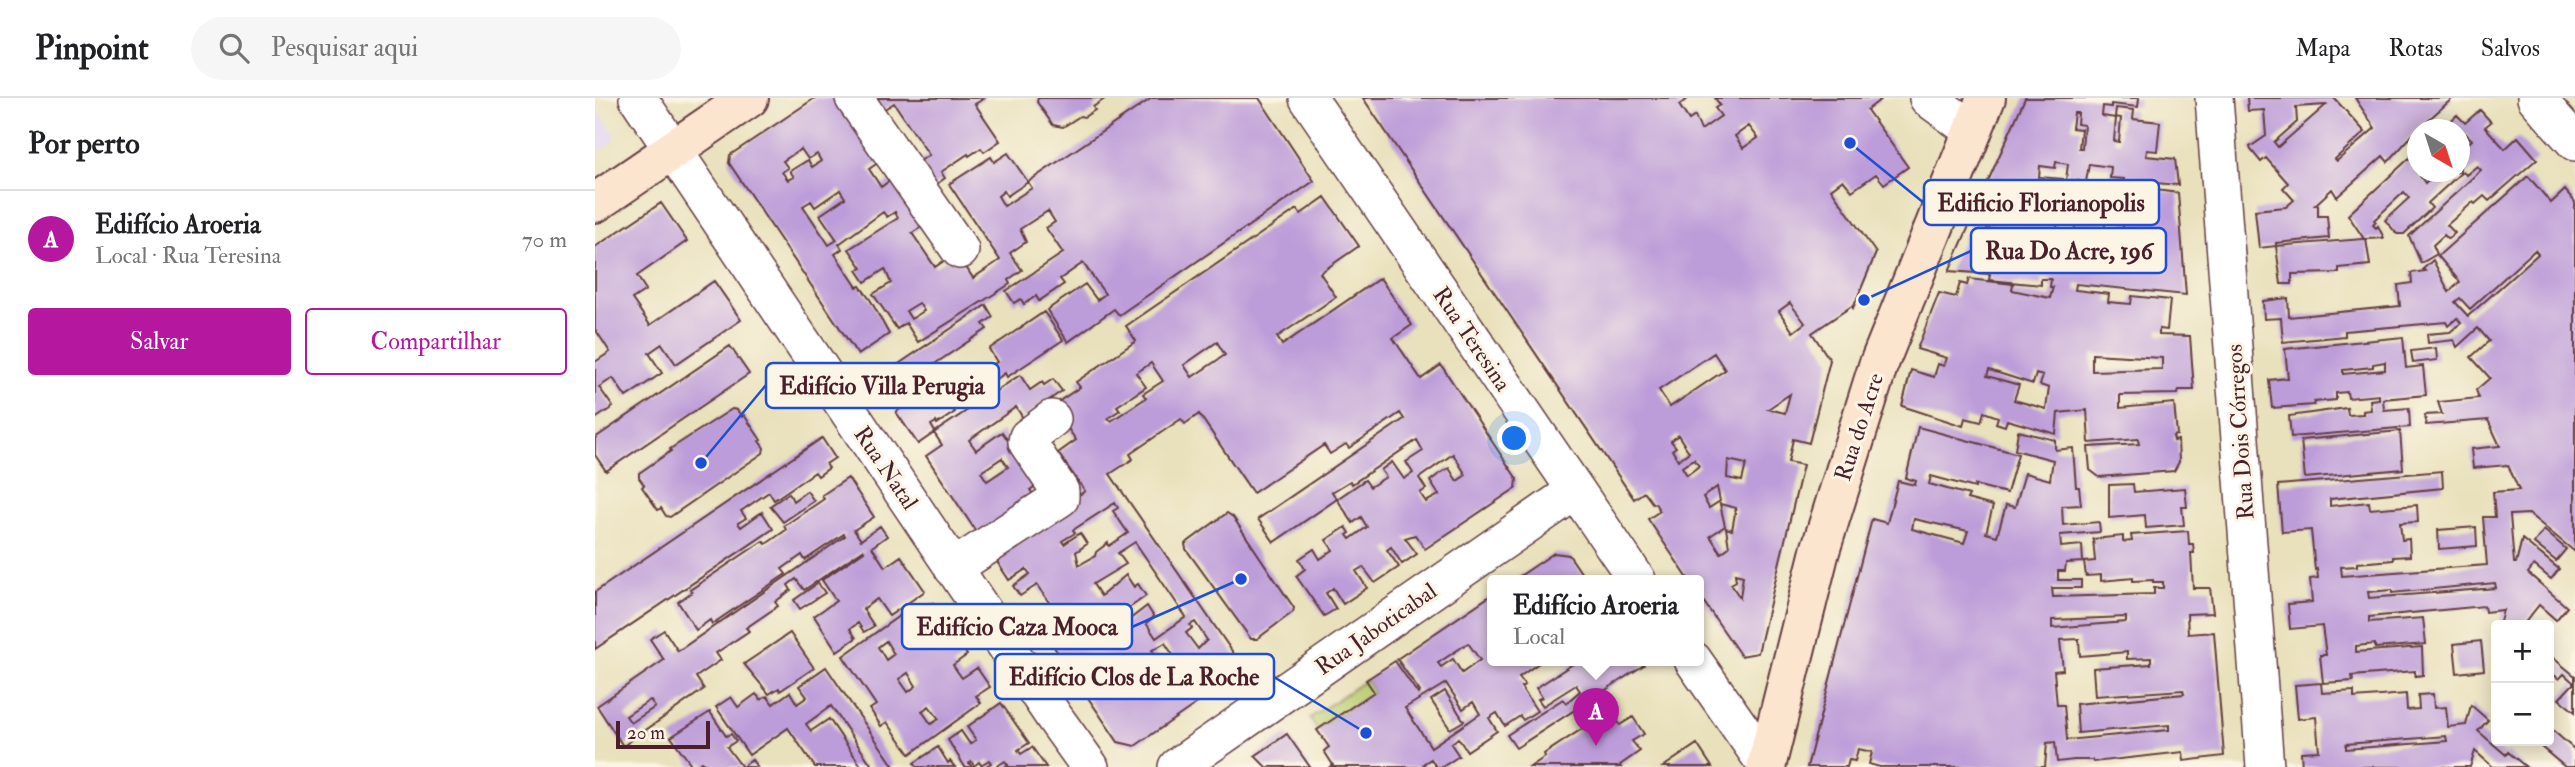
<!DOCTYPE html>
<html lang="pt">
<meta charset="utf-8">
<style>
body{margin:0;font-family:"IM FELL Double Pica",serif;background:#f6f6f6;color:#202124}
.controls{position:absolute;right:21px;bottom:21px;display:grid;overflow:hidden;border-radius:7px;box-shadow:0 4px 18px #0003}
.controls button{width:63px;height:63px;display:grid;place-items:center;padding:0;border:0;border-bottom:2px solid #e0e0e0;background:#fff;color:#202124;font:35px sans-serif}
.compass{position:absolute;left:1812px;top:21px;width:63px;height:63px;border-radius:50%;background:#fff;box-shadow:0 4px 18px #0003;rotate:141deg}
.scale{position:absolute;left:21px;bottom:18px;width:94px;box-sizing:border-box;padding-left:7px;border:4px solid #4a1f2b;border-top:0;font-size:19px;line-height:24px;white-space:nowrap;color:#4a1f2b;-webkit-text-stroke:5px #fcf5e5;paint-order:stroke}
.you{position:absolute;left:920px;top:341px;width:24px;height:24px;margin:-18px;border:5px solid #fff;border-radius:50%;background:#1a73e8;box-shadow:0 0 0 10px #1a73e833}
.badge{display:grid;place-items:center;width:46px;height:46px;border-radius:50%;background:#b5179e;color:#fff;font-size:23px;font-weight:700}
.pin{position:absolute;translate:-50% -58px;filter:drop-shadow(0 2px 4px #0008)}
.pin::after{content:'';position:absolute;top:37px;width:24px;height:21px;background:inherit;clip-path:polygon(0 0,100% 0,50% 100%)}
.popup{position:absolute;left:892px;top:477px;width:217px;height:91px;box-sizing:border-box;display:grid;place-content:center;border-radius:7px;background:#fff;filter:drop-shadow(0 2px 5px #0005);font-size:23px;white-space:nowrap;color:#757577}
.popup b{font-size:26px;color:#202124}
.popup::after{content:'';position:absolute;left:50%;top:100%;margin-left:-14px;border:14px solid transparent;border-top-color:#fff}
.list{margin:0;padding:0;list-style:none}
h2{display:flex;justify-content:space-between;align-items:center;height:91px;margin:0;padding:0 28px;font-size:30px}
h2 small{font-size:23px;font-weight:400;color:#757577}
.list li{display:grid;grid-template-columns:46px 1fr auto;gap:21px;align-items:center;box-sizing:border-box;height:98px;padding:0 28px;border-top:2px solid #e0e0e0}
.list b{display:block;font-size:26px;white-space:nowrap}
.list p{margin:0;font-size:23px;white-space:nowrap;color:#757577}
.list em{font-size:23px;font-style:normal;color:#757577}
.actions{display:flex;gap:14px;padding:21px 28px}
.actions a{flex:1;padding:16px 0;border:2px solid #b5179e;border-radius:7px;text-align:center;font-size:24px;color:#b5179e}
.actions .main{background:#b5179e;color:#fff}
.icon{flex:none;width:38px;height:38px;fill:none;stroke:currentColor;stroke-width:2;stroke-linecap:round;stroke-linejoin:round}
.map{position:relative;flex:none;width:1980px;height:669px;overflow:hidden}
header{display:flex;align-items:center;gap:42px;box-sizing:border-box;height:98px;padding:0 35px;background:#fff;border-bottom:2px solid #e0e0e0}
header strong{font-size:33px}
nav{display:flex;gap:38px;margin-inline-start:auto;font-size:24px}
.search{width:490px;height:63px;background:#f6f6f6;display:flex;align-items:center;gap:18px;box-sizing:border-box;padding:0 24px;border-radius:38px;color:#757577;font-size:26px}
main{display:flex}
aside{flex:1;background:#fff}
.map>svg:first-child{display:block}
.built{fill:#dfd4f5}
.green{fill:#b9cc6f;stroke:#82764d;stroke-width:2}
.building{fill:#bd9dd9;fill-rule:evenodd}
.lines{fill:none;stroke-linecap:round;stroke-linejoin:round}
.minor-casing{stroke:#623c41;stroke-width:40}
.secondary-casing{stroke:#623c41;stroke-width:42}
.minor{stroke:#fff;stroke-width:37}
.secondary{stroke:#fce5cf;stroke-width:38}
.labels{text-anchor:middle;dominant-baseline:central;stroke-width:6;stroke-linejoin:round;paint-order:stroke}
.street-label{font-size:23px;fill:#4a1f2b;stroke:#fcf5e5}
.leader{fill:none;stroke:#1d4ed8;stroke-width:2.5}
.callout-dot{fill:#1d4ed8;stroke:#fcf5e5;stroke-width:2.5}
.callout{fill:#fcf5e5;stroke:#1d4ed8;stroke-width:2.5}
.callout-label{font-size:24px;text-anchor:middle;font-weight:bold;fill:#4a1f2b}
</style>
<header>
<strong>Pinpoint</strong>
<div class="search"><svg class="icon" aria-label="search" viewBox="0 0 24 24"><circle cx="10" cy="10" r="6"/><path d="M15 15l6 6"/></svg>Pesquisar aqui</div>
<nav><a>Mapa</a><a>Rotas</a><a>Salvos</a></nav>
</header>
<main>
<aside>
<h2>Por perto<small></small></h2>
<ul class="list">
<li><span class="badge">A</span><div><b>Edifício Aroeria</b><p>Local · Rua Teresina</p></div><em>70 m</em></li>
</ul>
<div class="actions"><a class="main">Salvar</a><a>Compartilhar</a></div>
</aside>
<div class="map">
<svg width="1980" height="669" viewBox="0 0 1980 669">
<rect width="100%" height="100%" fill="#fcf5e5"/>
<filter id="ink" filterUnits="userSpaceOnUse"><feTurbulence type="fractalNoise" baseFrequency=".0143" numOctaves="2"/><feDisplacementMap in="SourceGraphic" scale="14" xChannelSelector="R" yChannelSelector="G"/><feConvolveMatrix kernelMatrix="1 2 1 2 8 2 1 2 1" color-interpolation-filters="sRGB"/></filter>
<filter id="wash" filterUnits="userSpaceOnUse"><feTurbulence type="fractalNoise" baseFrequency=".00686" numOctaves="4" result="noise"/><feDisplacementMap in="SourceGraphic" scale="28" xChannelSelector="R" yChannelSelector="G"/><feGaussianBlur stdDeviation="1.57" result="paint"/><feColorMatrix in="noise" values="0 0 0 0 0 0 0 0 0 0 0 0 0 0 0 0 0 1.4 0 .05"/><feComposite in="paint" operator="in"/></filter>
<g filter="url(#wash)">
<rect width="100%" height="100%" fill="#e9e1bc"/>
<path class="built" d="M0 7 19 35 20 40 18 44 0 56Z"/>
<path class="green" d="M771 582 779 594 722 632 715 620Z"/>
<g id="blocks">
<path class="building" d="M220 0H249L290 60 274 71 286 89 301 78 333 125 317 135 340 169 356 158 369 166 378 180 405 162 354 86 396 59 399 64 413 55 433 84 412 98 409 93 403 98 409 108 437 90 433 84 557 0H664L719 83 524 217 519 211 473 244 452 212 490 186 502 202 510 196 488 165 465 181 469 186 444 203 441 198 429 206 426 201 419 205 411 193 468 155 451 130 460 124 453 113 425 131 431 144 415 155 427 172 413 182 415 186 323 244 311 225 302 231 278 196 296 185 290 171 270 184 262 172 267 170 254 151 303 120 300 114 292 119 288 114 244 146 247 151 240 156 262 189 265 188 276 203 294 236 263 257 134 65 135 57ZM206 51 213 61 222 56 226 63 217 69 213 62 195 73 199 79 193 82 187 74 193 70 188 63ZM245 92 250 100 225 117 242 142 234 147 208 108 216 103 220 109ZM324 205 329 213 316 221 311 213Z
M280 0H390L380 6 405 43 389 54 386 50 374 58 373 56 346 74 350 80 335 91 319 67 334 57 299 5 288 12Z
M443 0H511L498 9 500 12 489 19 485 18 468 29 458 27 442 4Z
M768 0H1094L1084 7 1094 22 1100 18 1106 32 1126 18 1120 10 1125 7 1120 0H1283L1285 2 1272 12 1313 69 1289 86 1281 76 1257 93 1248 82 1236 91 1281 155 1258 210 1257 208 1217 235 1235 262 1214 345 1198 341 1193 364 1208 367 1163 555 1146 558 1104 497V482H1094L1053 421 1065 413 1060 405 1058 406 1049 394 1039 401ZM1154 28 1163 40 1148 50 1140 38ZM1195 205 1210 225 1198 234 1184 213ZM1119 255 1130 272 1075 309 1064 292ZM1195 296 1190 315 1173 311ZM1083 337 1094 354 1083 362 1077 352 1081 349 1076 343ZM1099 361 1104 368 1092 377 1087 369ZM1133 362 1151 366 1147 383 1132 380ZM1122 389 1125 403 1114 410 1108 399ZM1125 406 1141 410 1137 432 1131 430 1134 449 1126 455 1115 438 1130 428ZM1140 476 1148 478 1145 500 1136 486 1141 483Z
M1430 0H1544L1543 9 1516 6V9L1508 8 1507 18 1521 20 1519 43 1524 44 1526 20 1520 19 1521 10 1539 12 1538 21 1565 24 1562 53 1552 52 1551 58 1580 61 1583 87 1561 85 1560 92 1583 95 1591 197 1481 186 1480 192 1514 196 1513 204 1536 206 1537 198 1575 202 1572 232 1564 231V237L1595 238 1599 292H1584L1583 296 1525 297V310L1579 305 1582 337 1578 338 1579 343 1583 342 1584 364 1579 373 1504 379 1495 372 1493 349 1544 346 1543 341 1494 345 1492 312 1463 315 1461 336 1412 322 1410 328 1401 325 1403 319 1389 314 1386 324 1370 320 1368 328 1307 308 1316 272 1339 279 1343 266 1349 268 1352 260 1322 251 1344 195 1361 199 1365 185 1372 187 1374 181 1418 186 1417 192 1455 200 1458 189H1455L1456 181H1446V187L1394 182 1395 176 1354 173 1387 99 1401 100 1402 94 1389 92ZM1479 15H1483L1482 26 1489 27 1487 50H1484L1486 31 1477 30ZM1461 64 1473 66 1471 82 1484 83 1479 139 1469 138 1468 143 1451 141V138L1398 134 1397 139 1391 138 1392 131 1461 137 1468 81 1444 79 1445 68 1460 70ZM1494 66 1516 69 1515 80 1529 81 1528 88H1531L1529 101 1522 100V93L1514 92V86L1491 84ZM1518 105 1531 107 1526 144 1568 149V155L1558 151 1484 146 1485 139 1508 142 1511 119 1516 120ZM1497 256 1567 260V271L1497 273ZM1394 272 1438 286 1441 276 1448 278 1445 287 1454 290 1451 311 1419 302 1424 287 1392 278Z
M1652 0H1739L1770 34 1740 61 1742 63 1780 30 1760 0H1858L1822 32 1793 64 1788 58 1742 99 1737 91 1720 107H1723V118H1732L1734 140 1681 145V148L1769 141 1753 117 1822 53V74H1830L1825 78 1830 85 1842 74H1865V53L1877 42 1871 36 1865 42V32H1846L1862 17 1870 25 1885 12 1896 24 1890 29 1910 51 1923 39 1942 61 1894 103 1889 98 1880 106 1878 104 1852 127 1860 135 1853 141 1849 137 1838 147 1842 156 1826 165 1814 138 1886 72 1882 68 1871 77 1868 73 1833 105 1837 110 1809 136H1802L1790 122 1814 100 1809 94 1779 122 1781 124 1778 127 1781 130 1783 128 1789 140 1771 141 1775 167 1744 170V175L1697 176V186H1686L1681 148 1664 150 1660 112 1691 109 1699 102 1688 90 1693 85 1671 60 1666 64 1656 52 1655 49 1671 38 1669 12 1653 13ZM1731 7 1683 49 1679 44 1702 24 1701 9Z
M1933 78 1956 105 1970 92 1980 104V454L1934 416 1915 417 1919 465H1921L1927 441 1964 471 1956 481 1939 467 1933 475 1972 509 1961 522 1944 507 1928 527H1904L1908 512 1890 514 1889 508 1774 519V524L1828 520 1831 546 1780 550V546L1761 548V554L1827 549 1828 577 1820 578V573L1757 578 1758 583 1728 585 1725 557H1731L1727 528 1695 531 1693 506 1717 504 1715 481 1723 480 1722 471 1720 472 1716 432 1687 434 1683 387 1847 373 1848 390 1735 401V408L1774 404 1775 411 1822 407 1823 424 1805 425 1807 442 1814 441 1815 458 1798 459V462L1762 465V468L1746 469 1747 478 1892 467 1888 419H1900L1898 394 1924 392 1913 367 1878 370 1876 351 1905 348 1893 322 1831 327 1830 317 1847 316 1843 304 1884 300 1881 292 1895 280 1876 259 1894 243 1883 230 1862 249 1859 242 1833 245 1832 236 1855 234 1866 225 1862 220 1853 228 1851 224 1750 233V238L1688 244 1686 220 1669 221 1668 203 1693 200 1694 219 1805 208 1803 187 1817 185 1816 175 1830 173 1828 171 1838 162 1854 194 1865 184 1843 158ZM1940 152 1943 156 1873 218 1860 204 1865 200 1875 211ZM1900 485 1901 490 1774 500 1773 494 1797 492V495Z
M730 99 764 148 725 175 741 199 682 239 687 247 785 180 817 227 798 240 826 281 846 267 922 381 921 390 830 451 820 437 810 440 822 456 807 466 796 449 792 452 804 469 780 485 768 469 761 473 772 490 748 506 738 490 734 493 731 495 741 511 729 518 701 478 710 471 704 461 719 451 725 461 738 452 731 442 751 429 755 435 752 437 755 441 772 429 766 419 758 425 742 401 770 382 775 389 791 379 786 372 797 364 809 381 818 375 811 364 828 353 822 342 757 386 755 383 737 394 742 401 679 444 663 421 809 321 805 315 754 350 751 346 735 356 729 347 658 395 604 316 590 326 586 321 535 356 538 361 515 376 650 572 540 648 523 644 479 579 496 567 491 559 474 571 459 549 476 537 471 529 454 541 446 530 463 518 453 503 442 487 425 498 418 488 435 476 431 471 414 482 397 456 490 393 463 355 481 342 457 308 485 289 481 284 541 243 531 228 702 111 706 116ZM622 244 630 257 597 279 589 267ZM556 265 568 283 548 296 551 300 516 323 513 320 525 312 522 308 551 289 541 275ZM858 356 871 377 862 383 854 370 844 376 835 383 844 397 831 404 825 395 831 391 824 380ZM520 405 523 410 518 413 533 435 514 448 513 445 501 454 500 458 484 467 481 454 492 446 485 435 469 446 467 443 480 435 478 432ZM540 444 591 519 561 540 551 525 559 519 552 508 526 528 518 517 532 508 534 510 551 498 543 486 539 489 531 477 506 498 498 486 531 466 523 455ZM600 524 612 542 603 551 591 535 597 530 595 527ZM570 545 582 563 571 572 557 552ZM536 568 551 586 541 593 528 574Z
M66 105 92 143 42 178 51 192 37 201 55 227 119 183 146 222 81 266 67 246 54 255 67 275 31 299 18 280 4 289 18 309 0 321V264L15 254 0 231V149Z
M391 207 398 219 388 226 392 231 317 281 320 286 294 303 280 282Z
M449 214 468 242 412 279 410 275 395 286 387 274 402 264 394 251Z
M1808 239 1811 270 1828 268 1831 297 1788 301 1789 312 1814 310 1815 329 1696 339 1694 318 1752 310 1753 317 1768 316V313L1776 312 1775 302 1784 301V297L1753 300 1752 294 1741 295V302L1719 304V307L1677 310 1674 282 1693 280 1690 251ZM1790 264V272L1748 276V272L1778 269V266Z
M135 248 154 276 11 373 0 357V340Z
M1841 250 1842 262 1818 265 1816 253Z
M363 272 371 284 359 291 366 305 357 311 360 314 342 326 341 324 336 327 340 334 425 277 435 292 447 284 449 287 458 281 467 293 428 320 421 309 374 342 381 352 407 334 443 386 435 392 438 396 386 441 331 358 347 347 339 335 323 346 301 314ZM407 360 413 369 392 383 386 374Z
M137 311 142 312 147 319 149 317 166 342 164 343 169 350 168 355 75 419 71 418 66 410 63 412 47 389 49 387 44 380V375L76 353 75 351Z
M1323 329 1423 356 1412 395 1380 387V390L1336 378 1334 386 1374 397 1372 401 1398 408 1391 435 1402 438 1411 407 1420 409 1430 375 1455 382 1458 362 1420 352 1423 333 1460 342V352L1478 350 1481 389H1484L1486 407 1467 408 1468 427 1504 424 1505 434 1465 437 1466 449 1487 447 1488 464 1471 465 1470 473H1463V482H1486V490H1457L1458 499 1559 496V490H1568V484H1558V482L1538 483V480L1506 483V477L1491 478 1489 464 1500 463 1498 441 1528 438V444L1537 443 1536 437 1593 433 1594 446H1598L1599 455H1596L1598 490H1615L1618 515 1592 516 1593 536 1619 534 1629 658 1589 663 1588 654 1498 664 1497 662H1479L1462 664 1460 644 1452 645 1450 669H1285L1274 666 1277 654 1263 651 1260 663 1254 662 1252 669H1212L1277 421 1292 425 1303 383 1320 387 1321 383 1311 380ZM1319 421 1373 433 1369 445 1317 431ZM1531 519V524L1457 530V522ZM1484 541 1485 558 1532 554V561L1556 560V566L1498 570 1500 598 1588 592 1589 596 1481 606 1483 635 1574 627V632L1472 642 1469 607H1462L1459 573 1468 572 1465 542Z
M1805 333 1808 371 1710 380 1706 342Z
M227 340 240 360 231 366 234 370 223 378 220 374 179 402 174 394 146 413 151 420 143 425 146 429 167 414 178 431 0 551V494Z
M253 380 279 419 259 432 266 442 285 428 292 438 277 449 290 469 306 458 330 493 294 518 282 501 268 511 279 528 269 534 263 525 255 531 261 540 242 553 219 518 241 503 227 482 269 453 268 452 209 492 201 481 193 487 196 492 180 504 183 508 151 530 154 533 121 555 126 562 101 579 109 591 28 648 2 608 69 562 55 541 69 532 83 553 250 438 249 436 210 462 207 457 187 471 191 476 117 526 115 522 101 532 83 504 97 494 95 492 168 443 171 446 191 432 189 428 229 401 227 397ZM55 602 60 609 36 625 31 618Z
M1538 386 1539 394 1590 390 1592 409H1587L1589 427 1551 430 1550 417 1514 420V387Z
M212 393 219 403 188 424 175 408 194 395 198 403Z
M632 415 638 419 699 510 698 514 662 541H656L591 451 590 446Z
M1881 429 1882 448 1844 451 1843 432Z
M1949 432 1971 451 1961 463 1939 445Z
M959 455 974 457 991 482H919Z
M223 485 230 495 205 511 199 502Z
M898 496V562H948L924 579 930 587 926 589 942 613 928 622 925 618 910 628 902 615 894 620 902 633 872 653 863 640 856 646 864 658 847 669H841L836 661 828 666 831 669H735L738 667 729 653 734 649 722 632 779 594 771 582 800 563 823 596 825 594 802 561ZM873 545 885 562 867 575 858 561 846 569 843 565ZM851 585 868 611 878 604 885 616 836 649 810 610Z
M338 505 351 525 336 534 344 547 359 536 372 557 358 567 362 573 367 580 382 570 395 589 381 598 386 605 315 656 292 624 286 628 275 611 281 607 248 558 318 508 323 515ZM291 543 299 556 291 562 283 549ZM313 575 321 588 313 594 304 581ZM334 608 344 621 336 626 327 613Z
M195 535 219 570 185 593 184 590 174 596 149 566Z
M1886 543 1889 572 1862 575 1859 546Z
M1957 559 1980 578V614L1964 601 1979 585 1969 576 1964 581 1954 573V563Z
M984 562H1046L1049 567 921 650 912 637 968 601 971 605 985 593 981 587 948 608 943 601 947 599 941 590Z
M231 569 298 667 295 669H278L236 608 211 626 216 633 234 621 267 669H220L193 630 154 657 121 609 136 599 143 609 161 596 166 602 172 598 178 606 195 594 202 606 212 599 204 588Z
M1726 585 1727 595 1759 593V600L1811 596 1812 612 1824 611 1823 597 1838 596 1839 610 1851 609 1853 629 1871 627 1876 607 1893 622 1883 633 1911 657 1913 654 1931 669H1898L1880 653 1875 669H1707L1706 654 1724 653 1721 619 1703 621 1700 587ZM1851 638 1852 643 1751 651V646Z
M850 593 869 623 855 631 836 602Z
M406 605 434 645 423 652 426 656 437 649 451 669H410L413 667 410 663 401 669H390L396 665 394 662 386 667 384 664 379 668 376 663 374 665 377 669H370L353 642 366 633 375 646 381 642 372 629Z
M115 614 131 638 136 636 141 643 132 649 147 669 157 662 162 669H111L107 664 98 669 76 639Z
M1018 617 1025 627 1038 619 1049 636 1037 643 1045 653 1025 667 1026 669H935L950 659 949 656 996 625 999 630Z
M1954 629 1980 652V669H1970L1939 643H1954Z
M692 636 715 669H671L660 658Z
M1102 646 1117 669H1068Z
M343 649 353 665 355 663 360 669H322L319 665Z"/>
</g>
</g>
<g filter="url(#ink)">
<use href="#blocks" fill-opacity="0" stroke="#623c41" stroke-width="2"/>
<g class="lines">
<defs>
<path id="minor" d="M43 0 459 619 495 669
M259 0 365 152
M713 0 1042 482
M1333 0 1378 33
M1619 0 1670 669
M1941 0 1980 44
M358 470 465 400V393L432 344 433 339 457 321
M1098 562 1172 668
M582 669 980 393"/>
<path id="secondary" d="M0 105 154 0
M1171 669 1225 453 1283 268 1391 0"/>
</defs>
<use href="#minor" class="minor-casing"/>
<use href="#secondary" class="secondary-casing"/>
<use href="#minor" class="minor"/>
<use href="#secondary" class="secondary"/>
</g>
</g>
<g class="labels">
<g class="street-label">
<text transform="translate(877 241) rotate(56)">Rua Teresina</text>
<text transform="translate(1264 329) rotate(-72)">Rua do Acre</text>
<text transform="translate(1645 334) rotate(-94)">Rua Dois Córregos</text>
<text transform="translate(291 370) rotate(56)">Rua Natal</text>
<text transform="translate(781 531) rotate(-35)">Rua Jaboticabal</text>
</g>
</g>
<path class="leader" d="M1255 45L1329 105M1269 202L1376 153M106 365L171 287M646 481L537 529M771 635L679 579"/>
<g class="callout-dot">
<circle cx="1255" cy="45" r="7"/>
<circle cx="1269" cy="202" r="7"/>
<circle cx="106" cy="365" r="7"/>
<circle cx="646" cy="481" r="7"/>
<circle cx="771" cy="635" r="7"/>
</g>
<g class="callout">
<rect x="1329" y="82" width="235" height="45" rx="7"/>
<rect x="1376" y="130" width="195" height="45" rx="7"/>
<rect x="171" y="265" width="233" height="45" rx="7"/>
<rect x="307" y="506" width="230" height="45" rx="7"/>
<rect x="400" y="556" width="279" height="45" rx="7"/>
</g>
<g class="callout-label">
<text x="1446" y="113">Edificio Florianopolis</text>
<text x="1474" y="161">Rua Do Acre, 196</text>
<text x="287" y="296">Edifício Villa Perugia</text>
<text x="422" y="537">Edifício Caza Mooca</text>
<text x="539" y="587">Edifício Clos de La Roche</text>
</g>
</svg>
<div class="controls">
<button>+</button>
<button>−</button>
</div>
<svg class="compass" viewBox="-18 -18 36 36"><path d="M0-13l5 13h-10z" fill="#e53935"/><path d="M0 13l5-13h-10z" fill="#757577"/></svg>
<div class="scale">20 m</div>
<div class="you"></div>
<div class="pin badge" style="left:1001px;top:648px">A</div>
<div class="popup"><b>Edifício Aroeria</b>Local</div>
</div>
</main>
